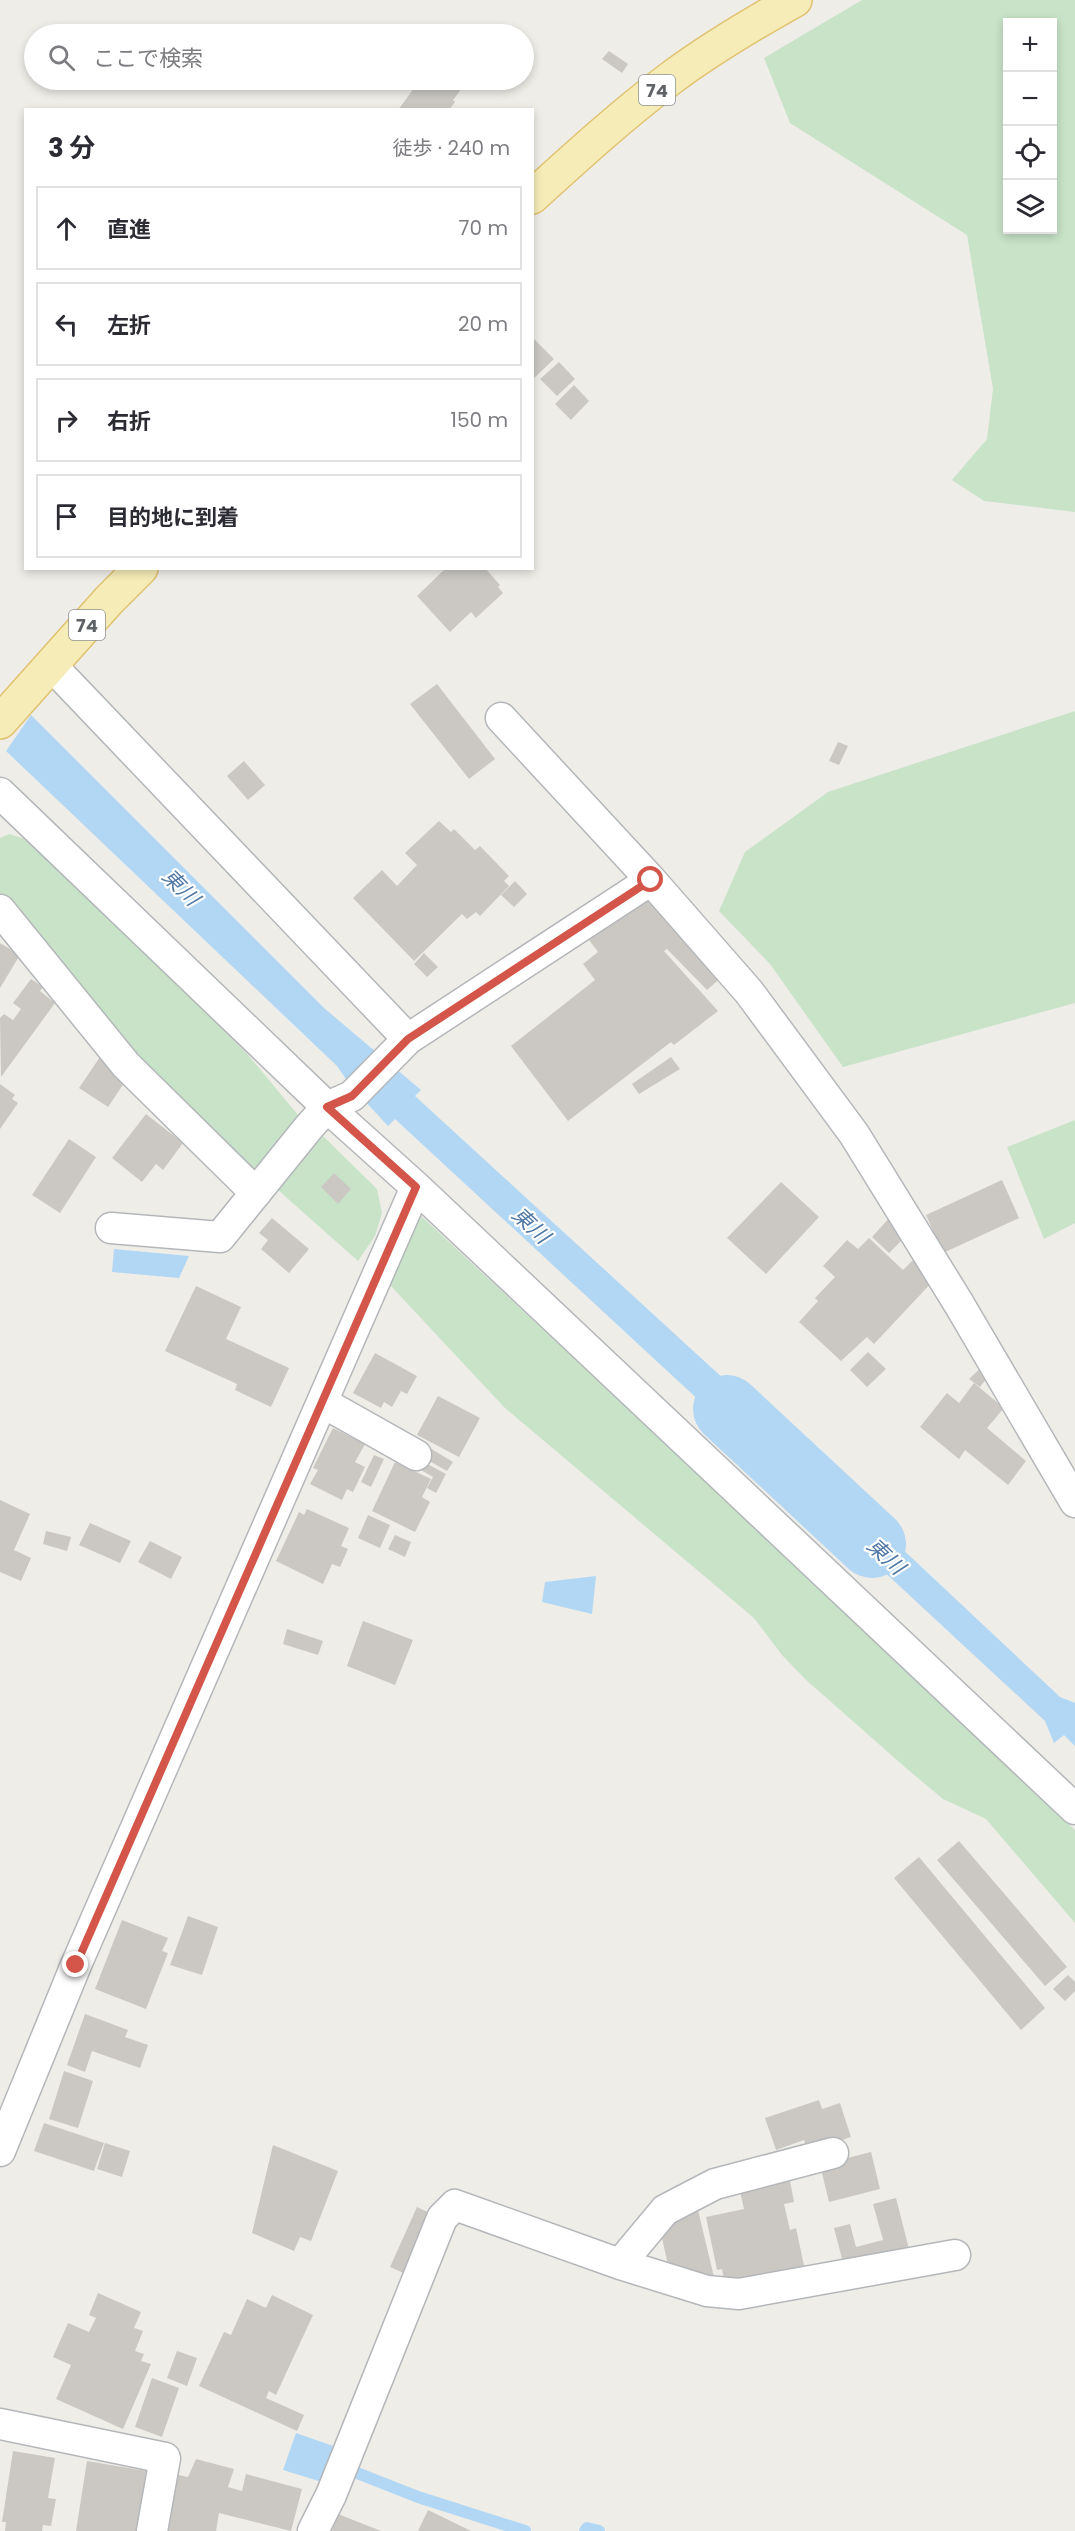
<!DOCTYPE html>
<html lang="ja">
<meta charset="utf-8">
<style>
body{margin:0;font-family:Poppins,"Noto Sans JP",sans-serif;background:#f2f2f3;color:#2b2b33}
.controls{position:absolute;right:18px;top:18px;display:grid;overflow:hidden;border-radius:0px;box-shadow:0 3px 9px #0003}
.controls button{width:54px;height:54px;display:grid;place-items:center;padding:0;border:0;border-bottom:2px solid #e1e1e2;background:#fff;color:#2b2b33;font:30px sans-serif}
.stop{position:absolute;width:18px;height:18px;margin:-14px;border:4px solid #d45549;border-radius:50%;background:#fff}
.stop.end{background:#d45549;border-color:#fff;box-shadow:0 2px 6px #0008}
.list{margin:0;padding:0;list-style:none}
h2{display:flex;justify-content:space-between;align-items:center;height:78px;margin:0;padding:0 24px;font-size:26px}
h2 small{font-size:20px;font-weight:400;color:#7c7c81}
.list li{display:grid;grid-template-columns:39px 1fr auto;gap:18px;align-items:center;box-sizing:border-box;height:84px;margin:0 12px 12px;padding:0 12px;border:2px solid #e1e1e2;border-radius:0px}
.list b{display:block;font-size:22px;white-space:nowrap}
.list em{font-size:20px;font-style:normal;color:#7c7c81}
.icon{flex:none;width:33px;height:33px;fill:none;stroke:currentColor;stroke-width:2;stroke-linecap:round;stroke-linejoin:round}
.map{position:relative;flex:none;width:1075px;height:2531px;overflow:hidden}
.search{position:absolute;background:#fff;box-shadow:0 3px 9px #0003;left:24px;top:24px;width:510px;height:66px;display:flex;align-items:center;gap:15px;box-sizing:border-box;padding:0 21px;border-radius:33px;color:#7c7c81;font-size:22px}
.panel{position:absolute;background:#fff;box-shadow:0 3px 9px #0003;left:24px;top:108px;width:510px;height:462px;border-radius:0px}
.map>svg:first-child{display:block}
.green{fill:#c8e3c8;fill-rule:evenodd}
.water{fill:#b2d7f4}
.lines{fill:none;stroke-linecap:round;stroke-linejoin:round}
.stream{stroke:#b2d7f4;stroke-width:12}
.river{stroke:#b2d7f4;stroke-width:68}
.building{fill:#cbc8c4}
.street-casing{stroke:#b4b7ba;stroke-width:33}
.primary-casing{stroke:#e0c270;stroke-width:36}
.street{stroke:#fff;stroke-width:30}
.primary{stroke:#f5ecb7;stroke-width:33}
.route{stroke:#d45549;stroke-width:8}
.labels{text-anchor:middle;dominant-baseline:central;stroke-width:4.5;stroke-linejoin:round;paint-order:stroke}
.shield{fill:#fff;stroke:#8f9194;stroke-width:1.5}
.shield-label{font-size:18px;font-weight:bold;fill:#5f6266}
.water-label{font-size:21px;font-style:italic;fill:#5078a5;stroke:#fff}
</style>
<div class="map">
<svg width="1075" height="2531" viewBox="0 0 1075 2531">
<rect width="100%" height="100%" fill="#efede8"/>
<path class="green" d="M862 0H1075V512L984 501 952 480 987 439 993 389 967 235 790 123 764 58ZM1052 22V230H1008V22Z
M1075 711V1003L843 1067 770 964 719 911 745 852 828 792Z
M9 834 32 841 95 899 249 1056 298 1115V1127L249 1174 128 1052 0 899V838Z
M1075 1120V1223L1044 1239 1007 1147Z
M323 1136 377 1189 382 1213 375 1236 358 1261 278 1190Z
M420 1215 870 1634 1075 1830V1923L986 1819 943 1799 906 1768 805 1679 782 1655 754 1618 505 1408 389 1284Z"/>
<path class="water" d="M31 715 324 1008 421 1090 415 1096 808 1456 785 1480 395 1119 388 1126 350 1085 337 1066 6 751Z
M114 1249 189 1256 179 1278 112 1272Z
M815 1467 1060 1697 1075 1703V1746L1064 1735 1054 1743 1045 1721 796 1490Z
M596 1576 592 1614 542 1602 545 1582Z
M296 2433 339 2448 325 2483 283 2470Z"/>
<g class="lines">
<path class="stream" d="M352 2471 418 2497 525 2531
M585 2531 587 2528 599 2531"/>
<path class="river" d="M727 1409 872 1544"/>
</g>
<path class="building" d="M609 51 628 64 622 73 602 59Z
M420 80H451L462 88 453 100 455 102 449 110H398Z
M532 337 554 359 532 380Z
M559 362 575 379 557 396 540 379Z
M574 385 589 401 571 420 555 404Z
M446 568H485L500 585 498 587 503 593 476 618 471 612 450 632 417 596Z
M437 684 495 759 469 779 410 704Z
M838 742 848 746 839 765 829 761Z
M244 761 265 785 248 800 227 776Z
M439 821 451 832 454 829 475 850 480 846 509 876 504 881 509 886 480 916 476 912 467 919 462 914 414 961 353 898 382 870 397 886 417 865 405 853Z
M515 881 527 894 514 907 501 895Z
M648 893 724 975 707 990 667 949 664 951 718 1011 674 1045 671 1042 568 1121 511 1046 595 980 583 964 598 952 586 936Z
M0 943 20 955 0 988Z
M424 953 438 967 427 977 414 964Z
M31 979 43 987 40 991 55 1003 1 1077 0 1018 4 1014 13 1020 21 1009 13 1003Z
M100 1057 129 1076 108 1107 79 1088Z
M671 1057 680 1069 639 1094 632 1084Z
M0 1084 15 1095 12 1099 18 1103 0 1129Z
M146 1114 183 1143 163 1170 156 1164 142 1182 112 1158Z
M69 1139 96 1157 60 1213 32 1195Z
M334 1173 351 1189 338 1204 321 1187Z
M1002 1180 1019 1218 943 1253 926 1215Z
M781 1182 819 1217 766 1274 727 1238Z
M891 1216 909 1233 889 1253 872 1237Z
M272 1218 309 1249 289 1273 261 1249 268 1240 259 1233Z
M869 1238 903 1270 914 1259 935 1279 874 1344 867 1337 841 1361 799 1322 818 1301 815 1298 835 1277 823 1266 847 1240 858 1249Z
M196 1286 241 1307 226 1339 289 1368 271 1407 235 1390 237 1384 165 1351Z
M868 1352 886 1369 867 1387 850 1370Z
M375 1353 417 1376 407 1394 401 1391 392 1407 384 1402 381 1408 353 1393Z
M985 1364 991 1373 980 1387 969 1379Z
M974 1383 1004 1408 987 1428 1026 1461 1008 1485 965 1450 959 1459 920 1427 947 1393 959 1403Z
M438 1396 480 1418 459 1457 417 1435Z
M333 1428 365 1444 355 1462 365 1467 353 1492 347 1489 342 1500 310 1484 318 1470 313 1468Z
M430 1448 453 1462 447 1471 424 1458Z
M374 1455 384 1459 371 1487 361 1482Z
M418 1459 446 1474 436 1493 427 1488 433 1477 414 1466Z
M395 1462 431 1479 422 1497 430 1502 415 1532 372 1511Z
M0 1500 30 1514 14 1550 31 1558 21 1581 0 1572Z
M307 1509 349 1528 341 1546 348 1549 340 1567 332 1564 323 1584 276 1561 299 1512 304 1515Z
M368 1515 390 1525 380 1548 358 1538Z
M90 1523 131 1541 120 1563 79 1545Z
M46 1531 71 1537 67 1551 43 1544Z
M395 1535 411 1542 405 1557 388 1549Z
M150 1541 182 1557 171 1579 138 1562Z
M363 1621 413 1640 395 1685 347 1666Z
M287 1629 323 1641 318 1655 283 1644Z
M959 1841 1067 1967 1045 1986 937 1860Z
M919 1857 1045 2008 1021 2030 894 1878Z
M188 1916 218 1927 202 1975 170 1965Z
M122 1920 168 1938 162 1951 168 1953 146 2009 95 1989Z
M1068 1975 1075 1982V1991L1065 2001 1053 1989Z
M85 2014 128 2030 125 2037 148 2045 140 2068 92 2051 85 2072 67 2065Z
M64 2071 93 2081 78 2128 49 2119Z
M819 2100 822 2109 840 2103 851 2137 808 2151 804 2140 776 2150 765 2118Z
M44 2123 104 2143 94 2171 34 2151Z
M105 2143 130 2151 122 2177 97 2169Z
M273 2145 338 2171 311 2241 300 2237 294 2251 252 2233Z
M871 2152 880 2189 829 2202 820 2165Z
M789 2176 794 2202 784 2204 790 2230 796 2228 805 2270 725 2286 722 2269 717 2270 706 2217 744 2209 739 2187Z
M896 2198 910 2253 845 2270 834 2228 850 2224 856 2247 883 2240 873 2204Z
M417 2207 434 2215 408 2275 390 2267Z
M698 2210 714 2277 670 2274 660 2229 667 2217Z
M98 2293 141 2312 134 2328 143 2331 135 2351 144 2354 141 2361 151 2364 123 2429 56 2399 71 2365 53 2357 68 2323 89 2332 96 2318 89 2315Z
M272 2295 313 2315 276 2395 269 2391 266 2398 304 2415 297 2431 199 2386 224 2332 231 2335 247 2299 266 2308Z
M177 2351 197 2358 187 2386 167 2378Z
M152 2378 179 2388 162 2437 135 2427Z
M13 2451 55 2458 48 2498 56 2499 51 2526 43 2525 42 2531H5L6 2522H2Z
M196 2459 234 2469 228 2487 242 2491 246 2474 302 2489 291 2531 219 2513 216 2531H164L174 2474 188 2477Z
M87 2461 146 2471 140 2531H76Z
M428 2510 471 2531H418Z
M338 2514 381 2531H332Z"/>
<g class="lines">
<defs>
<path id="street" d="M51 665 408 1039
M501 718 651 880 749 992 854 1134 959 1304 1075 1502
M0 793 327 1107 416 1187 1075 1809
M0 910 126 1065 256 1193
M111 1228 220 1237 309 1127 327 1107 352 1096 408 1039 651 880
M322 1402 416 1455
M0 2151 76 1965 416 1187
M620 2264 665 2210 715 2184 833 2153
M0 2424 165 2458 152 2531
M313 2531 331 2495 442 2218 455 2205 620 2264 707 2291 739 2294 955 2255"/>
<path id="primary" d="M532 197C577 156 622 115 671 78 710 49 752 24 795 0
M0 722 109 600 141 568"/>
</defs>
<use href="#street" class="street-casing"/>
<use href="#primary" class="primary-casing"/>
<use href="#street" class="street"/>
<use href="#primary" class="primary"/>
</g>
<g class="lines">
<path class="route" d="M76 1965 416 1187 327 1107 352 1096 408 1039 651 880"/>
</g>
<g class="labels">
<g class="shield">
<rect x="639" y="75" width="36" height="30" rx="4.5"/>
<rect x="69" y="610" width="36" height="30" rx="4.5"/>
</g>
<g class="shield-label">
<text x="657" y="90">74</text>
<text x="87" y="625">74</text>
</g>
<g class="water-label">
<text transform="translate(181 887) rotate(45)">東川</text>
<text transform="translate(531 1225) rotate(43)">東川</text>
<text transform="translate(886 1556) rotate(43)">東川</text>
</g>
</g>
</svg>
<div class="controls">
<button>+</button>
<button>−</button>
<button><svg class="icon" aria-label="locate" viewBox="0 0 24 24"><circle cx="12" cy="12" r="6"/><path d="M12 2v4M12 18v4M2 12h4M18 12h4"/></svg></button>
<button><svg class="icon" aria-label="layers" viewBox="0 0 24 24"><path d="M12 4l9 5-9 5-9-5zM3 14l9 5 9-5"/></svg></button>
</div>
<div class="stop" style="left:651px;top:880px"></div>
<div class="stop end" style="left:76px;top:1965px"></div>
<div class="search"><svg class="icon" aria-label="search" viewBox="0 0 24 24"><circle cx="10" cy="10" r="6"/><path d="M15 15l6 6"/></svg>ここで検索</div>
<section class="panel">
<h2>3 分<small>徒歩 · 240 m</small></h2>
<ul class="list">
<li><svg class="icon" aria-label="ahead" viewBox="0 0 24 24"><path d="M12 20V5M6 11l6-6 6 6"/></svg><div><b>直進</b></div><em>70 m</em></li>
<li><svg class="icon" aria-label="left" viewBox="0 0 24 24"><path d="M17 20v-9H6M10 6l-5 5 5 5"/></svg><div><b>左折</b></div><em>20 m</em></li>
<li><svg class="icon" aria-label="right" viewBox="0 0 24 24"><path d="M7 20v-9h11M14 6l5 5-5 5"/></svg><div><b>右折</b></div><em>150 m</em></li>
<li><svg class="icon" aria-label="arrive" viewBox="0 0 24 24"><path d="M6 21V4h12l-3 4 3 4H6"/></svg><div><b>目的地に到着</b></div></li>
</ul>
</section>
</div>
